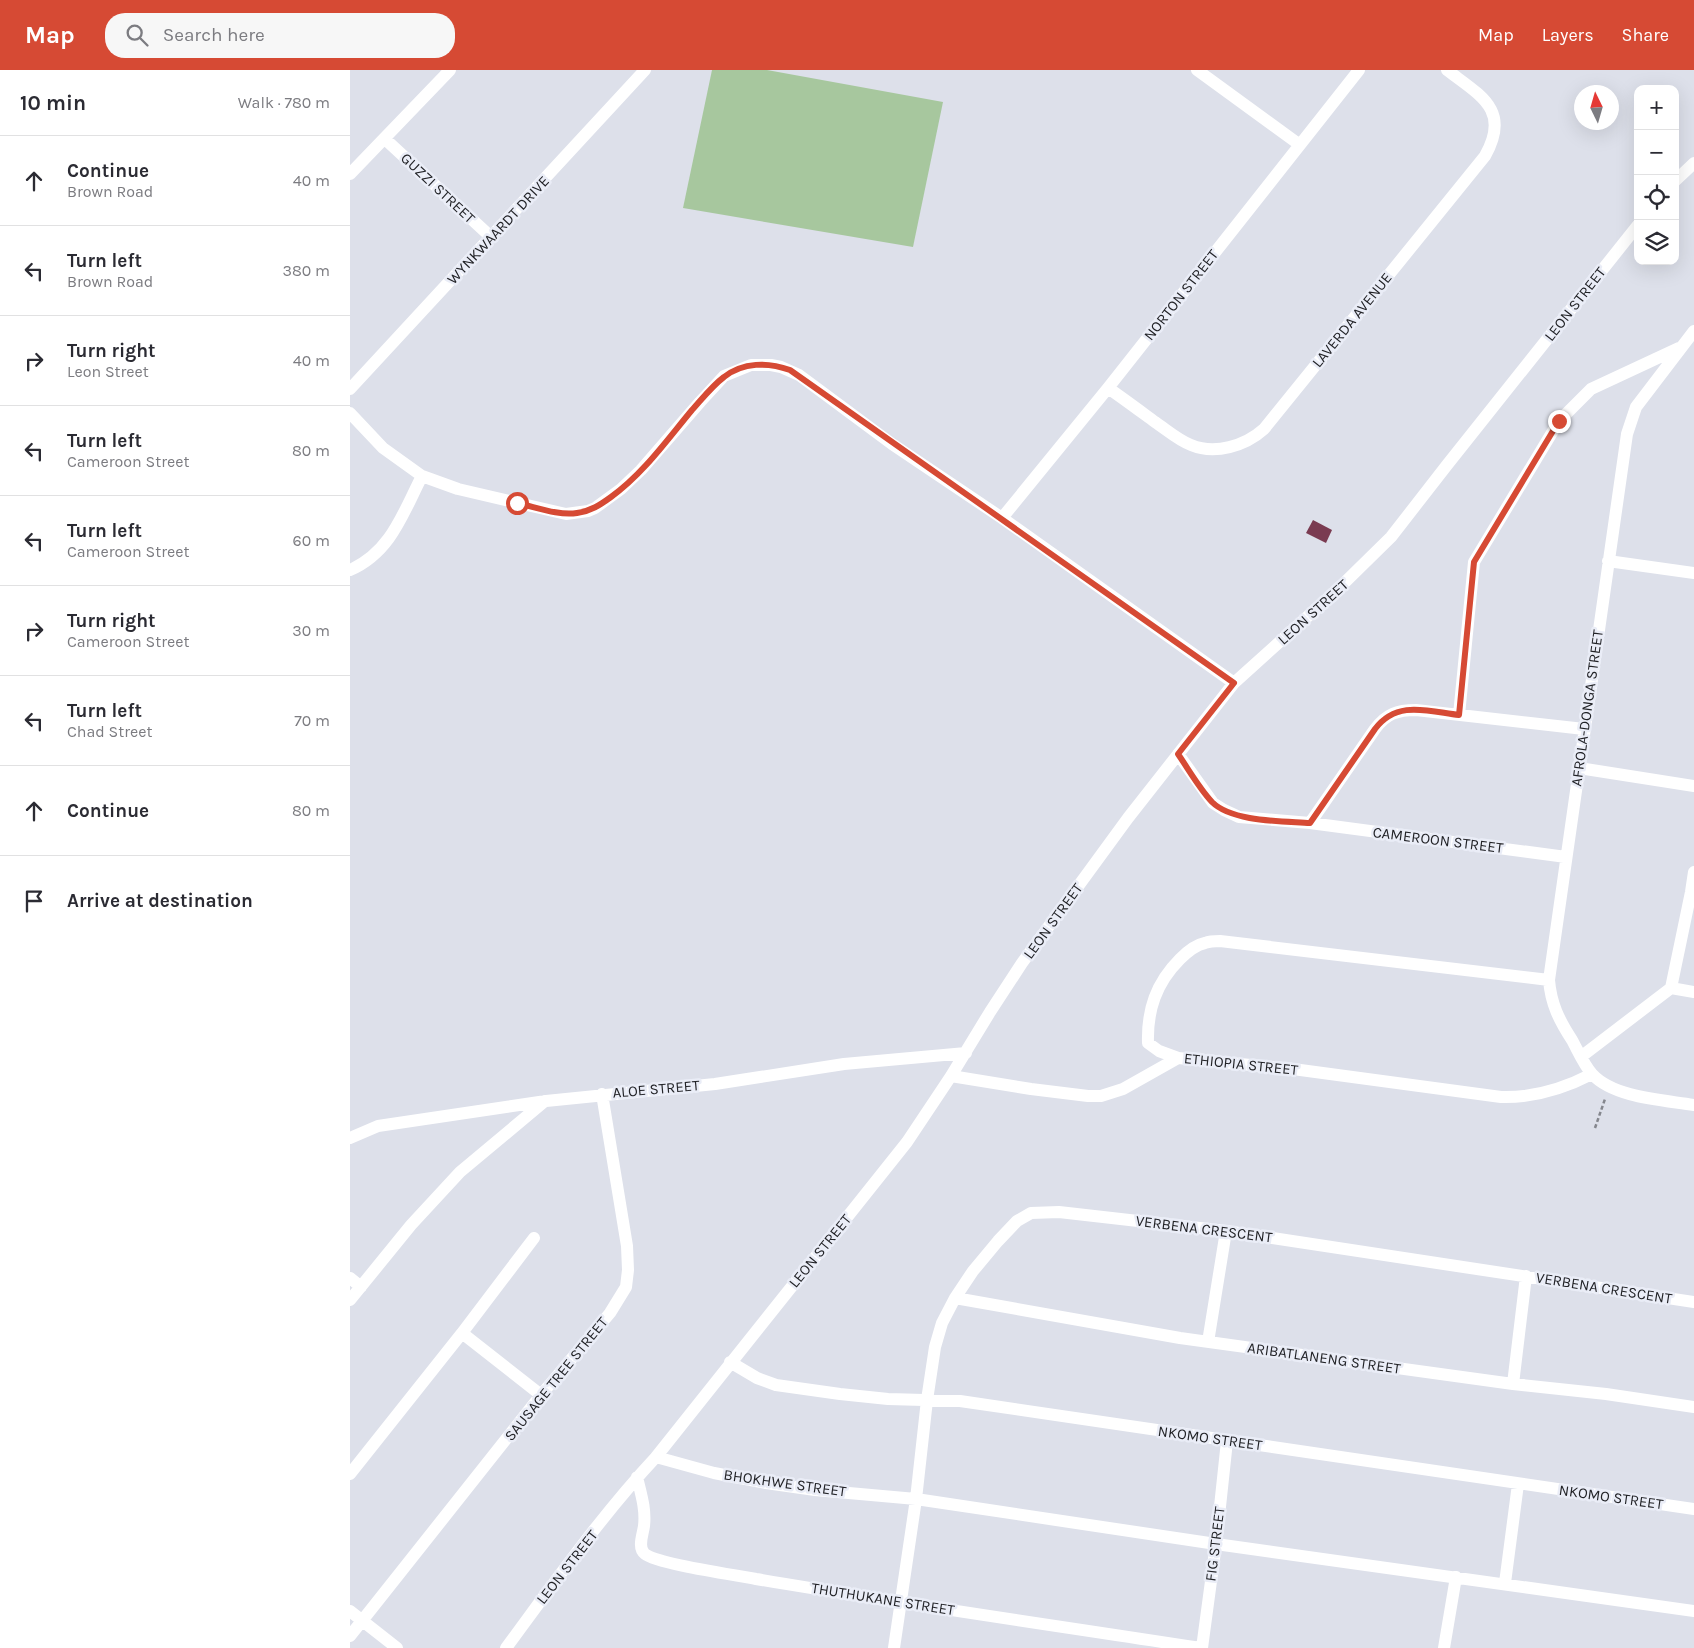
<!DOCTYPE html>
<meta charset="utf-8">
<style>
body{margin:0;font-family:Karla,sans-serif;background:#f7f7f7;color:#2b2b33}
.controls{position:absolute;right:15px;top:15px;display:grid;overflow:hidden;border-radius:10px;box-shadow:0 5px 20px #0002}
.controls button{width:45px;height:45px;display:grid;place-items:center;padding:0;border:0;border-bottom:1px solid #e1e1e2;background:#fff;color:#2b2b33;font:25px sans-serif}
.compass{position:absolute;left:1224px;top:15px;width:45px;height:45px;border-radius:50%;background:#fff;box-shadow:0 5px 20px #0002;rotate:355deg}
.stop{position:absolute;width:15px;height:15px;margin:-11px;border:4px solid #d64a34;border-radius:50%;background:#fff}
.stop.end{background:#d64a34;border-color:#fff;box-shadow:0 1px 5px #0008}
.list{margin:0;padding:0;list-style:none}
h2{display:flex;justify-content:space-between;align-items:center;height:65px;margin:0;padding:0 20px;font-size:21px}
h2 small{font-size:16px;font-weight:400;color:#7c7c81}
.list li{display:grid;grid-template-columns:32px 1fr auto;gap:15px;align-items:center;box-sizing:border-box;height:90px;padding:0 20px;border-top:1px solid #e1e1e2}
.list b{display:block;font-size:19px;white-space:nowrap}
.list p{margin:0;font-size:16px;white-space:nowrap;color:#7c7c81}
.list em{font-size:16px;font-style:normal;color:#7c7c81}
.icon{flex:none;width:28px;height:28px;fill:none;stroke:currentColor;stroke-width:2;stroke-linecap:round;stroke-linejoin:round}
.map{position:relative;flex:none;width:1344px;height:1578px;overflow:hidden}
header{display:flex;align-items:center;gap:30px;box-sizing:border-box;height:70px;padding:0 25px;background:#d64a34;color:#fff}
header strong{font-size:24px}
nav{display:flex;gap:28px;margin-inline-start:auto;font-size:18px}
.search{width:350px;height:45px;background:#f7f7f7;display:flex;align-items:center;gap:12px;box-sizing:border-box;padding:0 18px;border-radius:20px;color:#7c7c81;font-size:19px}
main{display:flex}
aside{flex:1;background:#fff}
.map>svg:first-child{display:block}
.green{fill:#a7c79e}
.building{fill:#7a3b51}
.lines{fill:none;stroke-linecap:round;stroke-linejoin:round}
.path{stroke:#84868d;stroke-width:2.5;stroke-dasharray:4 2.5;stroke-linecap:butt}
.minor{stroke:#fff;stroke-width:12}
.route{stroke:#d64a34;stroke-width:6}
.labels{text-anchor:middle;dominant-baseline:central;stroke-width:5;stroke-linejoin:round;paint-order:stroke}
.street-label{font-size:15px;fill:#222327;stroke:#eaedf7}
</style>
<header>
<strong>Map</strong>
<div class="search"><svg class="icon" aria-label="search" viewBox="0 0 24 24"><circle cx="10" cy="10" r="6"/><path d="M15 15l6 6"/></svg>Search here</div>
<nav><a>Map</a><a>Layers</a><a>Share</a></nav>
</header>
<main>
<aside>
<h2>10 min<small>Walk · 780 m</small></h2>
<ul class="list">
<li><svg class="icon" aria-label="ahead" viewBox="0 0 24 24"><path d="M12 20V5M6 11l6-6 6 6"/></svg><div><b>Continue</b><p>Brown Road</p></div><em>40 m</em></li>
<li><svg class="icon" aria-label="left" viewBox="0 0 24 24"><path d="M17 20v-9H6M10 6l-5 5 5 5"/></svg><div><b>Turn left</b><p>Brown Road</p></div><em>380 m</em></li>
<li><svg class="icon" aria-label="right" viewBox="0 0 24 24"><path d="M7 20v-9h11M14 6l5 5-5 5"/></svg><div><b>Turn right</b><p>Leon Street</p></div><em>40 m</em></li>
<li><svg class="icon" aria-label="left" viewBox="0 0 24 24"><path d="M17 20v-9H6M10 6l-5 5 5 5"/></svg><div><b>Turn left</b><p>Cameroon Street</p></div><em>80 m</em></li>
<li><svg class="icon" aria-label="left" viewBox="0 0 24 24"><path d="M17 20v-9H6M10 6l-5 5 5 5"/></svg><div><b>Turn left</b><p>Cameroon Street</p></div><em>60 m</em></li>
<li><svg class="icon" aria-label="right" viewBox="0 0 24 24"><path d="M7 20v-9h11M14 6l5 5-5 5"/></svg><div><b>Turn right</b><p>Cameroon Street</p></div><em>30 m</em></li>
<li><svg class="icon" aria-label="left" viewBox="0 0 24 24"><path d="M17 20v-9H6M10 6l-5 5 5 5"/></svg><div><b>Turn left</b><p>Chad Street</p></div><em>70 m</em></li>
<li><svg class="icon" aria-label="ahead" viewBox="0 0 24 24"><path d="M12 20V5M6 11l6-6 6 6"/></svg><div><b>Continue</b></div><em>80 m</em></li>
<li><svg class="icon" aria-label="arrive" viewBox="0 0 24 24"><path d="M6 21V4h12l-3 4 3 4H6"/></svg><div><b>Arrive at destination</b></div></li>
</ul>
</aside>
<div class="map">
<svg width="1344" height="1578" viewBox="0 0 1344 1578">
<rect width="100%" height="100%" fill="#dde0ea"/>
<path class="green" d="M362 0H417L593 32 563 177 333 138Z"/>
<path class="building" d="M963 450 982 460 976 473 956 463Z"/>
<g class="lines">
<path class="path" d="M1245 1058 1255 1029"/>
<path class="minor" d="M847 0 950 75
M35 69 141 167
M0 104 100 0
M1325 111 1344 93
M1344 261 1286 337 1277 364 1199 910C1201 934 1209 950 1222 970 1228 981 1234 995 1242 1004 1264 1028 1314 1030 1344 1035
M758 318C774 329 790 341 805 352 817 360 828 370 841 375 865 385 895 376 914 359L1135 86C1161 40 1131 26 1097 0
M0 319 295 0
M0 343 33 378 72 406 108 419 216 444 238 441 245 438 271 419 291 400 350 332 374 306 401 295H421L431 297 449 305 542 374 652 448 884 613
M652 448 758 318 1009 0
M1258 491 1344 503
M0 500C41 482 53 443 72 406
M1109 645 1124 492 1209 351 1241 319 1329 278
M828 684 863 733 874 740 889 747 960 753 1216 787
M1229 698 1344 716
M960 753 1025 659C1036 644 1047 640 1066 640L1234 659
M1199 910 870 871C866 871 860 871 855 873 845 875 837 882 830 889 806 913 797 940 798 973L809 981 828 988 943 999 1151 1027C1184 1028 1213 1019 1242 1004
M1321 918 1344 922
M1232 986 1321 918 1341 822 1344 802
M601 1006 681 1019 738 1026H751L773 1019 828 988
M0 1068 28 1056 196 1031 365 1014 494 994 616 983
M0 1208 11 1217
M605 1228 830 1268 1163 1314 1256 1324 1344 1337
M0 1230 61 1155 110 1102 195 1031
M112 1263 191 1325
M858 1272 876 1161
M380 1292 407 1308 426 1315 490 1324 538 1329 610 1331 1344 1439
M1163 1314 1176 1206
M306 1387 364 1403 416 1413 465 1420 566 1429 866 1474 1344 1541
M0 1404 112 1263 184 1168
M287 1407C291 1424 296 1439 294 1456 293 1464 287 1478 295 1484 307 1494 386 1505 406 1509 554 1534 702 1555 851 1578
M1155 1513 1168 1414
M0 1541 47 1578
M0 1566 191 1325 260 1243 276 1217 278 1200 277 1176 252 1024
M156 1578C204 1513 251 1446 306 1387L557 1072 601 1006 640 942 672 893 778 748 884 613 986 521 1041 467 1097 395 1288 155
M544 1578 566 1429 577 1330 585 1277 592 1253 605 1228 623 1201 648 1171 667 1151 681 1143 709 1142 876 1161 1344 1232
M852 1578 866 1474 877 1371
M1094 1578 1106 1507"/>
</g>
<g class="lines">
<path class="route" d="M167 433C186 437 208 446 227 443 241 441 250 435 261 427 293 404 317 370 342 340 352 329 362 316 374 307 393 292 418 292 440 300L884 613 828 684C839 700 849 718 862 732 882 752 932 751 960 753L1025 659C1047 630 1077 641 1109 645L1124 492 1209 351"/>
</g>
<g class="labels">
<g class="street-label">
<text transform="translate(88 118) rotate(43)">GUZZI STREET</text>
<text transform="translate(148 160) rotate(-47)">WYNKWAARDT DRIVE</text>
<text transform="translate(831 225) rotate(-52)">NORTON STREET</text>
<text transform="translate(1225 234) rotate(-52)">LEON STREET</text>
<text transform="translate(1002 250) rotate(-51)">LAVERDA AVENUE</text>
<text transform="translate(963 542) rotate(-42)">LEON STREET</text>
<text transform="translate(1237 638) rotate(-82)">AFROLA-DONGA STREET</text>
<text transform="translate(1088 770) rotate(7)">CAMEROON STREET</text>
<text transform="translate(703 851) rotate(-54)">LEON STREET</text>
<text transform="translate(891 994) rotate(6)">ETHIOPIA STREET</text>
<text transform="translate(306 1019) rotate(-5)">ALOE STREET</text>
<text transform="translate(854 1159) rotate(7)">VERBENA CRESCENT</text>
<text transform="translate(470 1181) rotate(-51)">LEON STREET</text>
<text transform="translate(1254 1218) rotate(9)">VERBENA CRESCENT</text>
<text transform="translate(974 1288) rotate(8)">ARIBATLANENG STREET</text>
<text transform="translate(206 1309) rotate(-51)">SAUSAGE TREE STREET</text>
<text transform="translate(860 1368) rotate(8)">NKOMO STREET</text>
<text transform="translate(435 1413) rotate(8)">BHOKHWE STREET</text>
<text transform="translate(1261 1427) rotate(8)">NKOMO STREET</text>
<text transform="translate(865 1474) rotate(-83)">FIG STREET</text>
<text transform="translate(217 1497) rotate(-52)">LEON STREET</text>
<text transform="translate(533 1529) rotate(9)">THUTHUKANE STREET</text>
</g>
</g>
</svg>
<div class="controls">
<button>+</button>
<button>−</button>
<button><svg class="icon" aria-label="locate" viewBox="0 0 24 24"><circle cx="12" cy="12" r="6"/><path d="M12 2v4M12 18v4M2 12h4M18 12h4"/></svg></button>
<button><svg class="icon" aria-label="layers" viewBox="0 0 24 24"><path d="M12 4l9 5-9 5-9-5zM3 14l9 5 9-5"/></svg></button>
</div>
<svg class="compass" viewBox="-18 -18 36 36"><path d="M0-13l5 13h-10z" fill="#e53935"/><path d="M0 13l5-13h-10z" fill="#7c7c81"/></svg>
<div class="stop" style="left:167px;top:433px"></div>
<div class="stop end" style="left:1209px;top:351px"></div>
</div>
</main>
